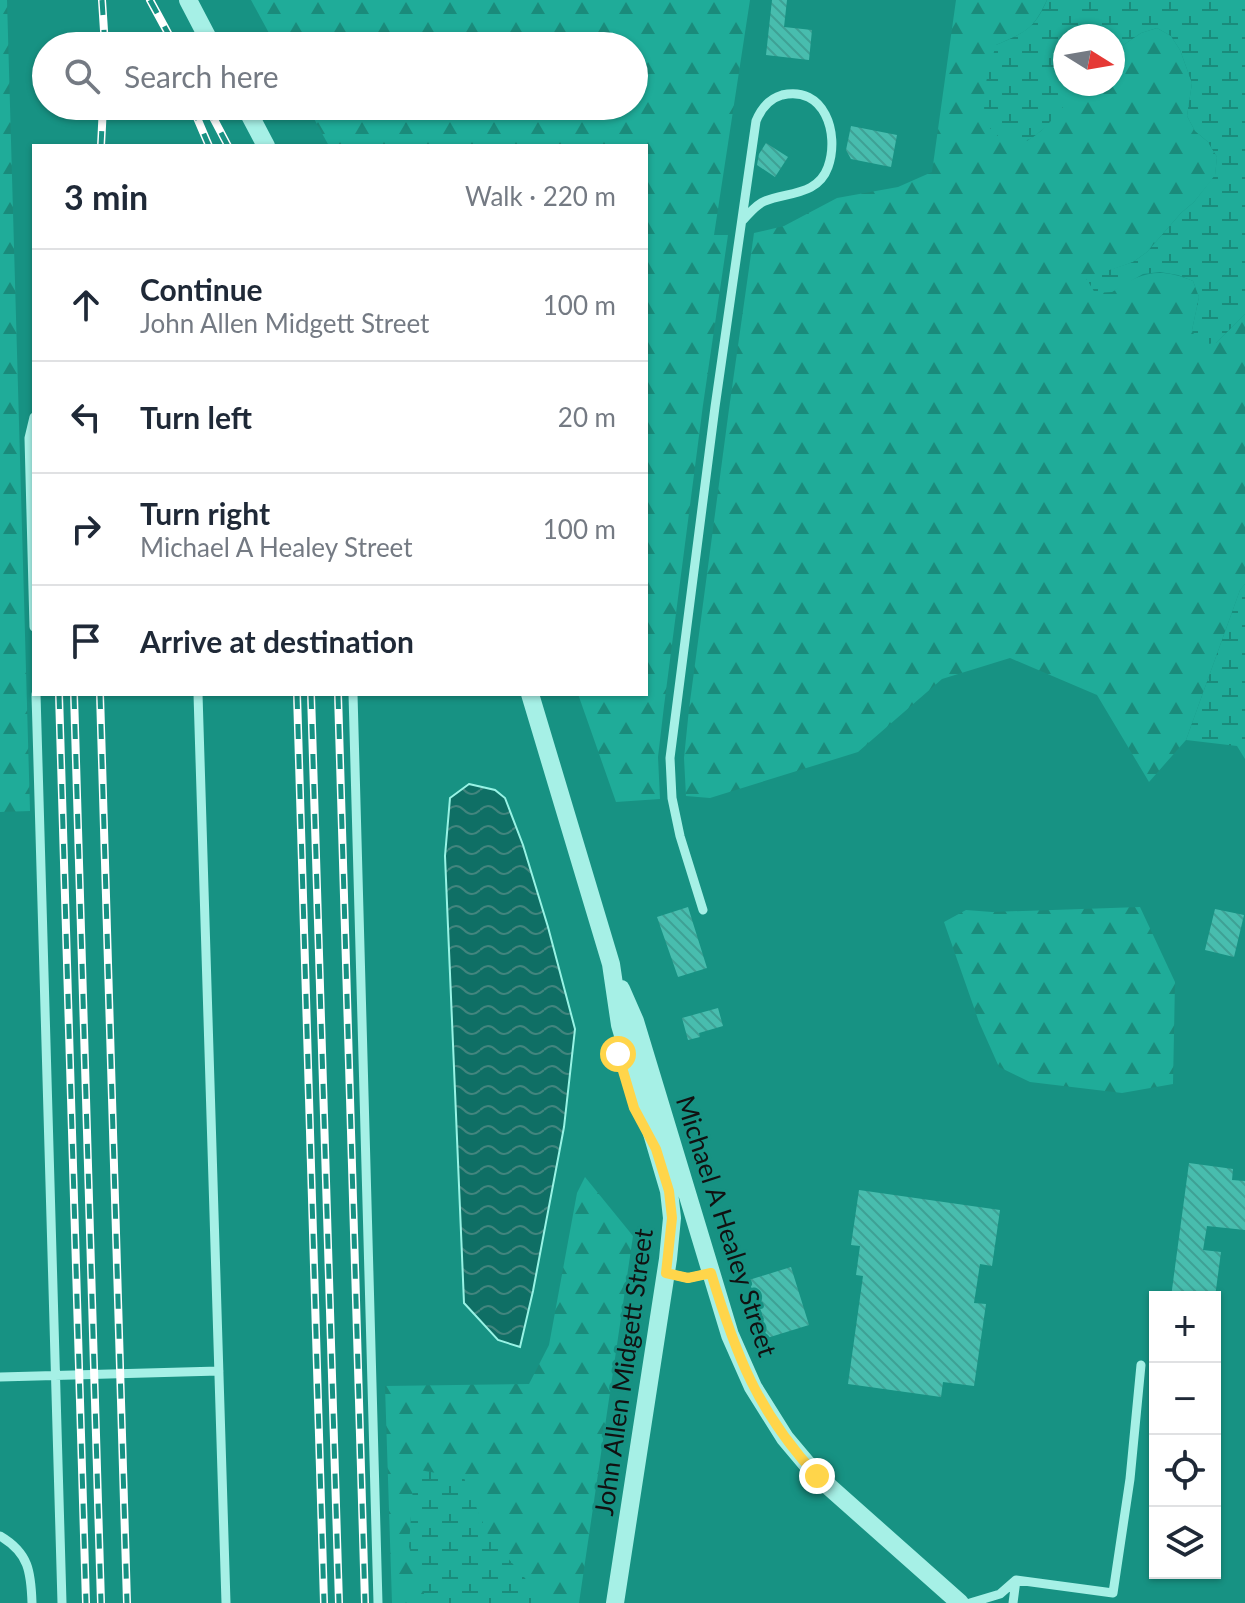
<!DOCTYPE html>
<meta charset="utf-8">
<style>
body{margin:0;font-family:Lato,sans-serif;background:#f6f6f7;color:#1f2937}
.controls{position:absolute;right:24px;bottom:24px;display:grid;overflow:hidden;border-radius:0px;box-shadow:0 2px 6px #0004}
.controls button{width:72px;height:72px;display:grid;place-items:center;padding:0;border:0;border-bottom:2px solid #e0e1e3;background:#fff;color:#1f2937;font:40px sans-serif}
.compass{position:absolute;left:1053px;top:24px;width:72px;height:72px;border-radius:50%;background:#fff;box-shadow:0 2px 6px #0004;rotate:101deg}
.stop{position:absolute;width:24px;height:24px;margin:-18px;border:6px solid #ffd54a;border-radius:50%;background:#fff}
.stop.end{background:#ffd54a;border-color:#fff;box-shadow:0 2px 8px #0008}
.list{margin:0;padding:0;list-style:none}
h2{display:flex;justify-content:space-between;align-items:center;height:104px;margin:0;padding:0 32px;font-size:34px}
h2 small{font-size:26px;font-weight:400;color:#747a83}
.list li{display:grid;grid-template-columns:52px 1fr auto;gap:24px;align-items:center;box-sizing:border-box;height:112px;padding:0 32px;border-top:2px solid #e0e1e3}
.list b{display:block;font-size:30px;white-space:nowrap}
.list p{margin:0;font-size:26px;white-space:nowrap;color:#747a83}
.list em{font-size:26px;font-style:normal;color:#747a83}
.icon{flex:none;width:44px;height:44px;fill:none;stroke:currentColor;stroke-width:2;stroke-linecap:round;stroke-linejoin:round}
.map{position:relative;flex:none;width:1245px;height:1603px;overflow:hidden}
.search{position:absolute;background:#fff;box-shadow:0 2px 6px #0004;left:32px;top:32px;width:616px;height:88px;display:flex;align-items:center;gap:20px;box-sizing:border-box;padding:0 28px;border-radius:44px;color:#747a83;font-size:30px}
.panel{position:absolute;background:#fff;box-shadow:0 2px 6px #0004;left:32px;top:144px;width:616px;height:552px;border-radius:0px}
.map>svg:first-child{display:block}
.forest{fill:url(#forest-firs)}
.wetland{fill:url(#wetland-marsh)}
.water{fill:url(#water-waves);stroke:#98f3e5;stroke-width:2}
.building{fill:url(#building-back-hatch)}
.lines{fill:none;stroke-linecap:round;stroke-linejoin:round}
.service{stroke:#a6f0e6;stroke-width:9}
.minor{stroke:#a6f0e6;stroke-width:18}
.rail-casing{stroke:#fff;stroke-width:8}
.rail{stroke:#179283;stroke-width:5;stroke-dasharray:15;stroke-linecap:butt}
.route{stroke:#ffd54a;stroke-width:10}
.labels{text-anchor:middle;dominant-baseline:central;stroke-width:6;stroke-linejoin:round;paint-order:stroke}
.street-label{font-size:26px;fill:#111;stroke:#179283}
</style>
<div class="map">
<svg width="1245" height="1603" viewBox="0 0 1245 1603">
<defs>
<pattern id="forest-firs" width="22" height="20" patternUnits="userSpaceOnUse" patternTransform="scale(2)"><rect width="22" height="20" fill="#1fac99"/><path d="M5 1l3.5 6h-7zM16 11l3.5 6h-7z" fill="#1a8b7b"/></pattern>
<pattern id="wetland-marsh" width="20" height="14" patternUnits="userSpaceOnUse" patternTransform="scale(2)"><rect width="20" height="14" fill="#1fac99"/><path d="M1 5h8M5 5V1M11 12h8M15 12V8" fill="none" stroke="#1a8b7b"/></pattern>
<pattern id="water-waves" width="16" height="10" patternUnits="userSpaceOnUse" patternTransform="scale(2)"><rect width="16" height="10" fill="#0f6f65"/><path d="M0 5q4-4 8 0t8 0" fill="none" stroke="#42857e"/></pattern>
<pattern id="building-back-hatch" width="6" height="6" patternUnits="userSpaceOnUse" patternTransform="scale(2)"><rect width="6" height="6" fill="#48bdae"/><path d="M-1 5l2 2M0 0l6 6M5-1l2 2" fill="none" stroke="#3ea195"/></pattern>
</defs>
<rect width="100%" height="100%" fill="#179283"/>
<path class="forest" d="M0 0H7L30 811 0 812Z
M251 0H750L714 235H728L703 405 664 706 658 757 660 799 616 802 578 694H646V146H329L307 106H634V46H276Z
M956 0H1047C1032 31 1027 31 996 45L1027 141 1041 131 1081 84H1113V52L1141 33 1157 28 1171 36 1180 50 1192 83 1187 116 1195 131 1208 142 1217 157 1215 176 1194 202 1181 213 1147 252 1133 262 1086 279 1112 292C1141 272 1159 267 1193 281L1199 297 1192 330 1216 343 1245 314V584L1240 590 1186 740 1149 782 1097 695 1010 658 942 679 858 752 710 798 686 796 684 758 689 709 729 409 754 233 784 226 837 198 898 187 932 172Z
M1140 907 1175 982 1173 1084 1122 1093 1030 1082 999 1067 979 1022 944 922 966 910 992 912Z
M585 1177 633 1236 579 1603H392L385 1386 529 1384 549 1345 577 1193Z"/>
<path class="wetland" d="M1047 0H1245V314L1216 343 1199 345 1192 330 1199 297 1193 281 1178 275 1160 272 1143 274 1112 292 1095 293 1086 278 1133 262 1147 252 1181 213 1194 202 1215 175 1217 157 1208 142 1195 131 1187 116 1192 83 1180 50 1171 36 1157 28 1141 33 1113 52V36H1065V84H1081C1067 101 1049 128 1030 139 1023 142 1013 142 1006 140 969 127 988 72 996 45 1025 32 1034 30 1047 0Z
M1245 584V759L1237 746 1186 740 1240 590Z
M414 1469 464 1478 488 1535 530 1584 540 1603H427L409 1547Z"/>
<path class="water" d="M469 784 495 790 505 798 523 845 548 927 575 1029 564 1127 533 1291 520 1347 498 1340 464 1303 445 856 450 798Z"/>
<path class="building" d="M772 0H787L784 27 812 30 809 60 766 55Z
M851 126 897 135 891 167 851 159 846 150Z
M766 143 788 157 775 177 757 165 759 154Z
M688 907 707 968 678 977 657 917Z
M1215 909 1244 915 1234 957 1205 950Z
M718 1008 723 1026 699 1033 700 1037 688 1040 682 1018Z
M1189 1163 1233 1169 1232 1180 1245 1181V1230L1207 1226 1203 1250 1221 1252 1215 1297H1171Z
M859 1190 1000 1210 992 1266 980 1264 974 1303 986 1304 974 1386 943 1382 941 1397 848 1384 863 1276 856 1275 860 1246 851 1245Z
M791 1267 809 1325 767 1338 749 1280Z"/>
<g class="lines">
<path class="service" d="M34 417 29 438 34 627
M36 694 62 1603
M198 694 226 1603
M353 694 378 1603
M703 910 680 836 672 798 670 758 715 407 756 121C761 109 768 99 782 95 824 85 840 133 828 167 818 195 789 192 765 201 756 204 749 214 742 221
M666 1273 688 1278 711 1273
M0 1377 219 1371
M0 1536C29 1553 31 1572 32 1603
M970 1603 1000 1594 1016 1580 1113 1593 1130 1479 1141 1365
M1013 1603 1016 1580"/>
<path class="minor" d="M188 0 212 46
M245 106 266 146
M530 694 611 964 620 1025 669 1191 672 1218 668 1259 615 1603
M621 989 635 1021 730 1335 753 1387 785 1438 817 1476 960 1603"/>
<defs>
<path id="rail" d="M102 0 105 46
M150 0 175 46
M192 106 209 146
M207 106 228 146
M101 146 103 106
M59 694 86 1603
M74 694 101 1603
M100 694 127 1603
M297 694 324 1603
M311 694 339 1603
M338 694 365 1603"/>
</defs>
<use href="#rail" class="rail-casing"/>
<use href="#rail" class="rail"/>
</g>
<g class="lines">
<path class="route" d="M618 1054 634 1108 656 1149 669 1191 672 1218 666 1273 688 1278 711 1273C736 1355 757 1411 817 1476"/>
</g>
<g class="labels">
<g class="street-label">
<text transform="translate(727 1226) rotate(72)">Michael A Healey Street</text>
<text transform="translate(623 1372) rotate(-82)">John Allen Midgett Street</text>
</g>
</g>
</svg>
<div class="controls">
<button>+</button>
<button>−</button>
<button><svg class="icon" aria-label="locate" viewBox="0 0 24 24"><circle cx="12" cy="12" r="6"/><path d="M12 2v4M12 18v4M2 12h4M18 12h4"/></svg></button>
<button><svg class="icon" aria-label="layers" viewBox="0 0 24 24"><path d="M12 4l9 5-9 5-9-5zM3 14l9 5 9-5"/></svg></button>
</div>
<svg class="compass" viewBox="-18 -18 36 36"><path d="M0-13l5 13h-10z" fill="#e53935"/><path d="M0 13l5-13h-10z" fill="#747a83"/></svg>
<div class="stop" style="left:618px;top:1054px"></div>
<div class="stop end" style="left:817px;top:1476px"></div>
<div class="search"><svg class="icon" aria-label="search" viewBox="0 0 24 24"><circle cx="10" cy="10" r="6"/><path d="M15 15l6 6"/></svg>Search here</div>
<section class="panel">
<h2>3 min<small>Walk · 220 m</small></h2>
<ul class="list">
<li><svg class="icon" aria-label="ahead" viewBox="0 0 24 24"><path d="M12 20V5M6 11l6-6 6 6"/></svg><div><b>Continue</b><p>John Allen Midgett Street</p></div><em>100 m</em></li>
<li><svg class="icon" aria-label="left" viewBox="0 0 24 24"><path d="M17 20v-9H6M10 6l-5 5 5 5"/></svg><div><b>Turn left</b></div><em>20 m</em></li>
<li><svg class="icon" aria-label="right" viewBox="0 0 24 24"><path d="M7 20v-9h11M14 6l5 5-5 5"/></svg><div><b>Turn right</b><p>Michael A Healey Street</p></div><em>100 m</em></li>
<li><svg class="icon" aria-label="arrive" viewBox="0 0 24 24"><path d="M6 21V4h12l-3 4 3 4H6"/></svg><div><b>Arrive at destination</b></div></li>
</ul>
</section>
</div>
